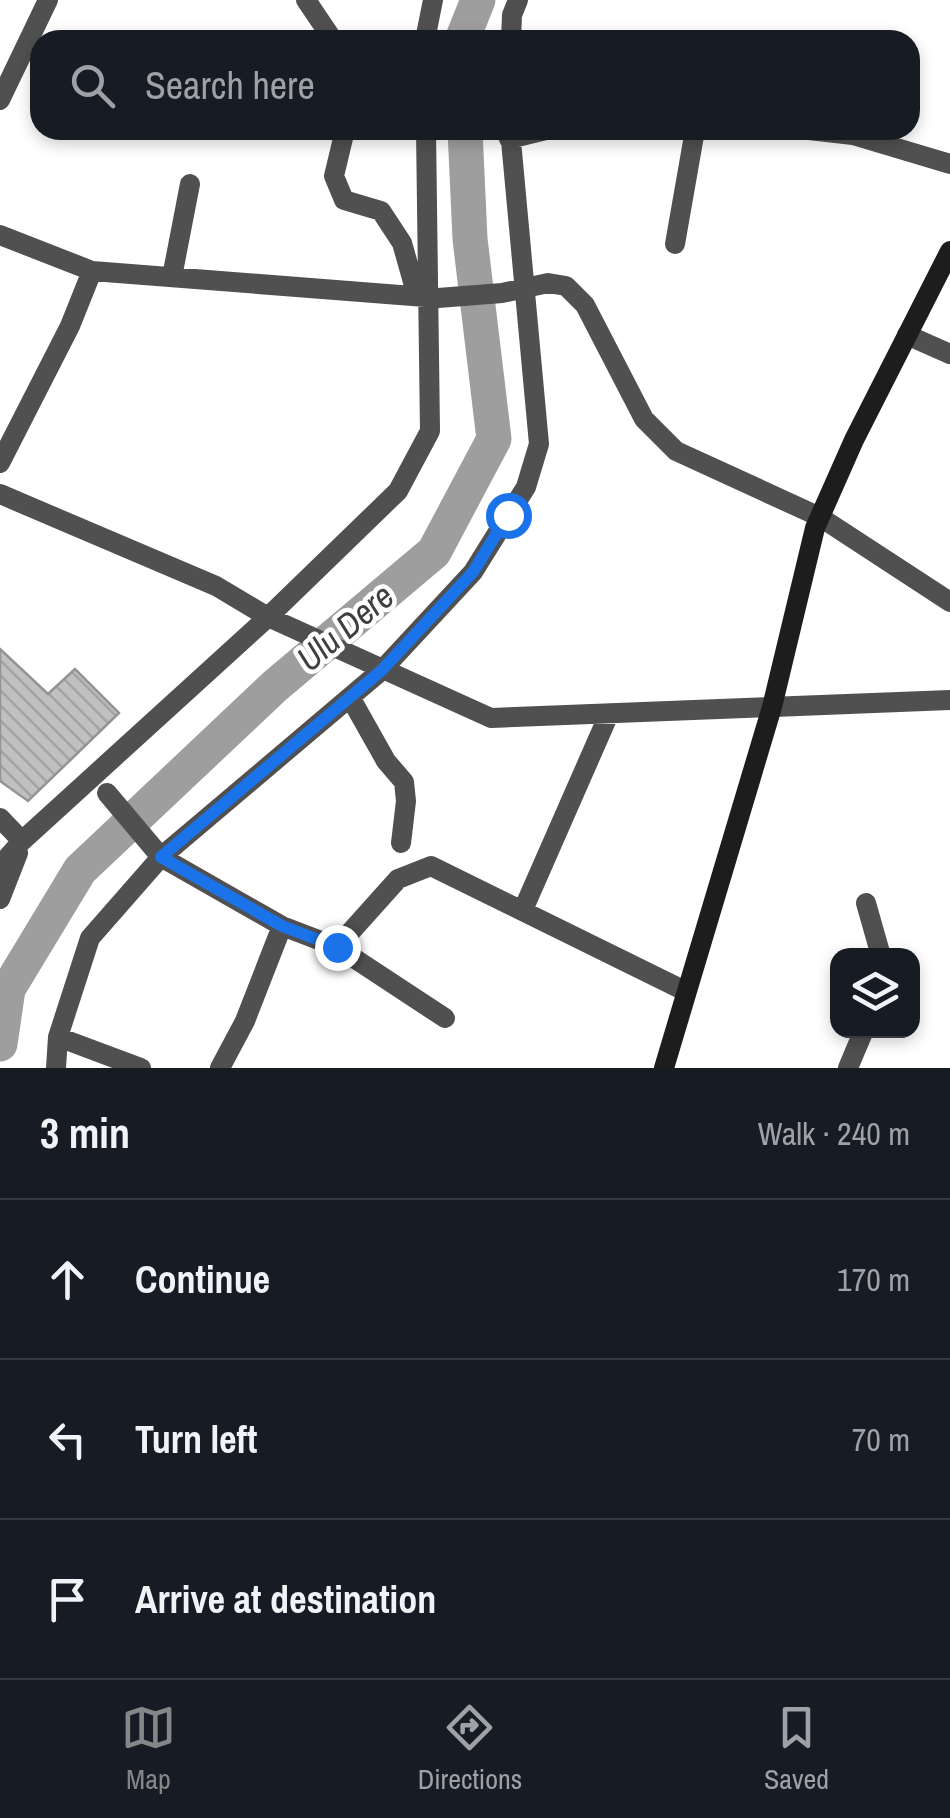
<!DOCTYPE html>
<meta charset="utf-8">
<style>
body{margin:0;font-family:"Archivo Narrow",sans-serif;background:#242831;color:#f1f3f6}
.controls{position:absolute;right:30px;bottom:30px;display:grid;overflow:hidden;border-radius:20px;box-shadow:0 5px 15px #0003}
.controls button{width:90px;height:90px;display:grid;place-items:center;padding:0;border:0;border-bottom:2px solid #363941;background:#171b24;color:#f1f3f6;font:50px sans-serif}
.stop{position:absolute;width:30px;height:30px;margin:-22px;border:8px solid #1a73e8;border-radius:50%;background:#fff}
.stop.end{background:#1a73e8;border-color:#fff;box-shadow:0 2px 10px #0008}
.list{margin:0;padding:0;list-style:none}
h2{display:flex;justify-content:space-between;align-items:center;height:130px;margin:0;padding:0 40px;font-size:42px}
h2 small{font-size:32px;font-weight:400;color:#9ea1a6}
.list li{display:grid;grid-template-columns:65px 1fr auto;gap:30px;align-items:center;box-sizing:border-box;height:160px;padding:0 40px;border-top:2px solid #363941}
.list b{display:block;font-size:38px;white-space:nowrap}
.list em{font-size:32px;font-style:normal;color:#9ea1a6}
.icon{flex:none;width:55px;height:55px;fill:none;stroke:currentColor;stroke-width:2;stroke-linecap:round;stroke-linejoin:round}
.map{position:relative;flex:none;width:950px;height:1068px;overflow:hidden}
.search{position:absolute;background:#171b24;box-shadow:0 5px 15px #0003;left:30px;right:30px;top:30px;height:110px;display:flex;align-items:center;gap:25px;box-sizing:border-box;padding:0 35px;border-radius:30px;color:#9ea1a6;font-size:38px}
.sheet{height:610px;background:#171b24}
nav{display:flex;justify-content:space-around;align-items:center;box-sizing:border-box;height:140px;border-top:2px solid #363941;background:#171b24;font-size:28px;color:#9ea1a6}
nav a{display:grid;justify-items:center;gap:5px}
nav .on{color:#858687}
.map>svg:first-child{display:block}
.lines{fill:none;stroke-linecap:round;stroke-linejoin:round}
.river{stroke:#9e9e9e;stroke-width:35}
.building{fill:url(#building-back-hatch);stroke:#949494;stroke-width:2.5}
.street{stroke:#505050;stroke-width:20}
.secondary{stroke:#1d1d1d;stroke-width:20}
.route{stroke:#1a73e8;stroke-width:12}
.labels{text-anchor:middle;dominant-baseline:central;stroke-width:9;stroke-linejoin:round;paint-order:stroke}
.water-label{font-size:35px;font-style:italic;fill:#3f3f3f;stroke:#fff}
</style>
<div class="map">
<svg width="950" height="1068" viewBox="0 0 950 1068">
<defs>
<pattern id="building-back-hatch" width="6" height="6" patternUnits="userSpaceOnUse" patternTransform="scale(2.5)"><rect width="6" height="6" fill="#c0c0c0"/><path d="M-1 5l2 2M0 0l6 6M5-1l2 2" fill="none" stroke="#a3a3a3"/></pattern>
</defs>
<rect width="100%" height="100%" fill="#fff"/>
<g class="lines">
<path class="river" d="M462 40 478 0
M0 1044 8 989 80 870 275 686 434 552 494 439 470 239 465 130"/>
</g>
<path class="building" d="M0 649 48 694 75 669 119 713 28 801 0 781Z"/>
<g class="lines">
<path class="street" d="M306 0 333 40
M425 40 433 0
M511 40 512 15 518 0
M0 100 48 0
M345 130 334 176 344 200 381 211 402 243 417 296
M510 130 539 444 526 487 473 572 382 670 161 857 282 926 337 947 398 879 431 866 685 991
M809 130 853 135 950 164
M509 139 546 130
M0 235 92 271 70 326 0 463
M675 244 695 130
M92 271 438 298 502 293 548 283 566 286 585 305 644 419 676 451 820 517 950 602
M172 277 190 184
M907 335 950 354
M0 494 216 586 268 617 491 718 950 700
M350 697 386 761 404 782 406 801 401 843
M107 793 161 857 90 938 58 1037 141 1068
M0 818 22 841
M0 866 22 841 268 617 398 491 430 431 426 130
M0 899 18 853
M866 903 881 956
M523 910 609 714
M337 947 445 1018
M56 1068 58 1037
M220 1068 245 1021 282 926
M848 1068 864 1030"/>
<path class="secondary" d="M664 1068 772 707 815 528 854 440 950 251"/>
</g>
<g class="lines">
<path class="route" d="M337 947 282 926 161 857 382 670 473 572 508 515"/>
</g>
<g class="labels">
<g class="water-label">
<text transform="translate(345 627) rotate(-40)">Ulu Dere</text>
</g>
</g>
</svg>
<div class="controls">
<button><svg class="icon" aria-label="layers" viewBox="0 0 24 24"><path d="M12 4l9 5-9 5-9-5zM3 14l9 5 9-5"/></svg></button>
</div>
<div class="stop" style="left:508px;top:515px"></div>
<div class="stop end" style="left:337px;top:947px"></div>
<div class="search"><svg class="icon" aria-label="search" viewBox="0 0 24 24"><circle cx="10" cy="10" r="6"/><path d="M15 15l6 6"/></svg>Search here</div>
</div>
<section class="sheet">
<h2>3 min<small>Walk · 240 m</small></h2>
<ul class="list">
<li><svg class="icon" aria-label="ahead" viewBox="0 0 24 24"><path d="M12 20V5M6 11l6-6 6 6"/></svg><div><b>Continue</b></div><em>170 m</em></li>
<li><svg class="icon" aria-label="left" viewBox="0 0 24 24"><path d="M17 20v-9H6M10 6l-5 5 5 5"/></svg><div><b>Turn left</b></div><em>70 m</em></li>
<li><svg class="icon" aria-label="arrive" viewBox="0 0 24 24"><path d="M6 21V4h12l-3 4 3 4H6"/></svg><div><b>Arrive at destination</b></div></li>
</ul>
</section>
<nav>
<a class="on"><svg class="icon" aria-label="map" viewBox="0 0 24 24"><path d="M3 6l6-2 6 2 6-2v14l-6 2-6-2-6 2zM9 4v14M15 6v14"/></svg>Map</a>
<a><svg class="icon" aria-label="directions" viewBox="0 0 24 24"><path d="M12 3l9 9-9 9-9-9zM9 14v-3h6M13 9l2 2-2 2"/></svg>Directions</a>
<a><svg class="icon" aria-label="saved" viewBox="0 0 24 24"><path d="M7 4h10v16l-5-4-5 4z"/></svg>Saved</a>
</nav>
